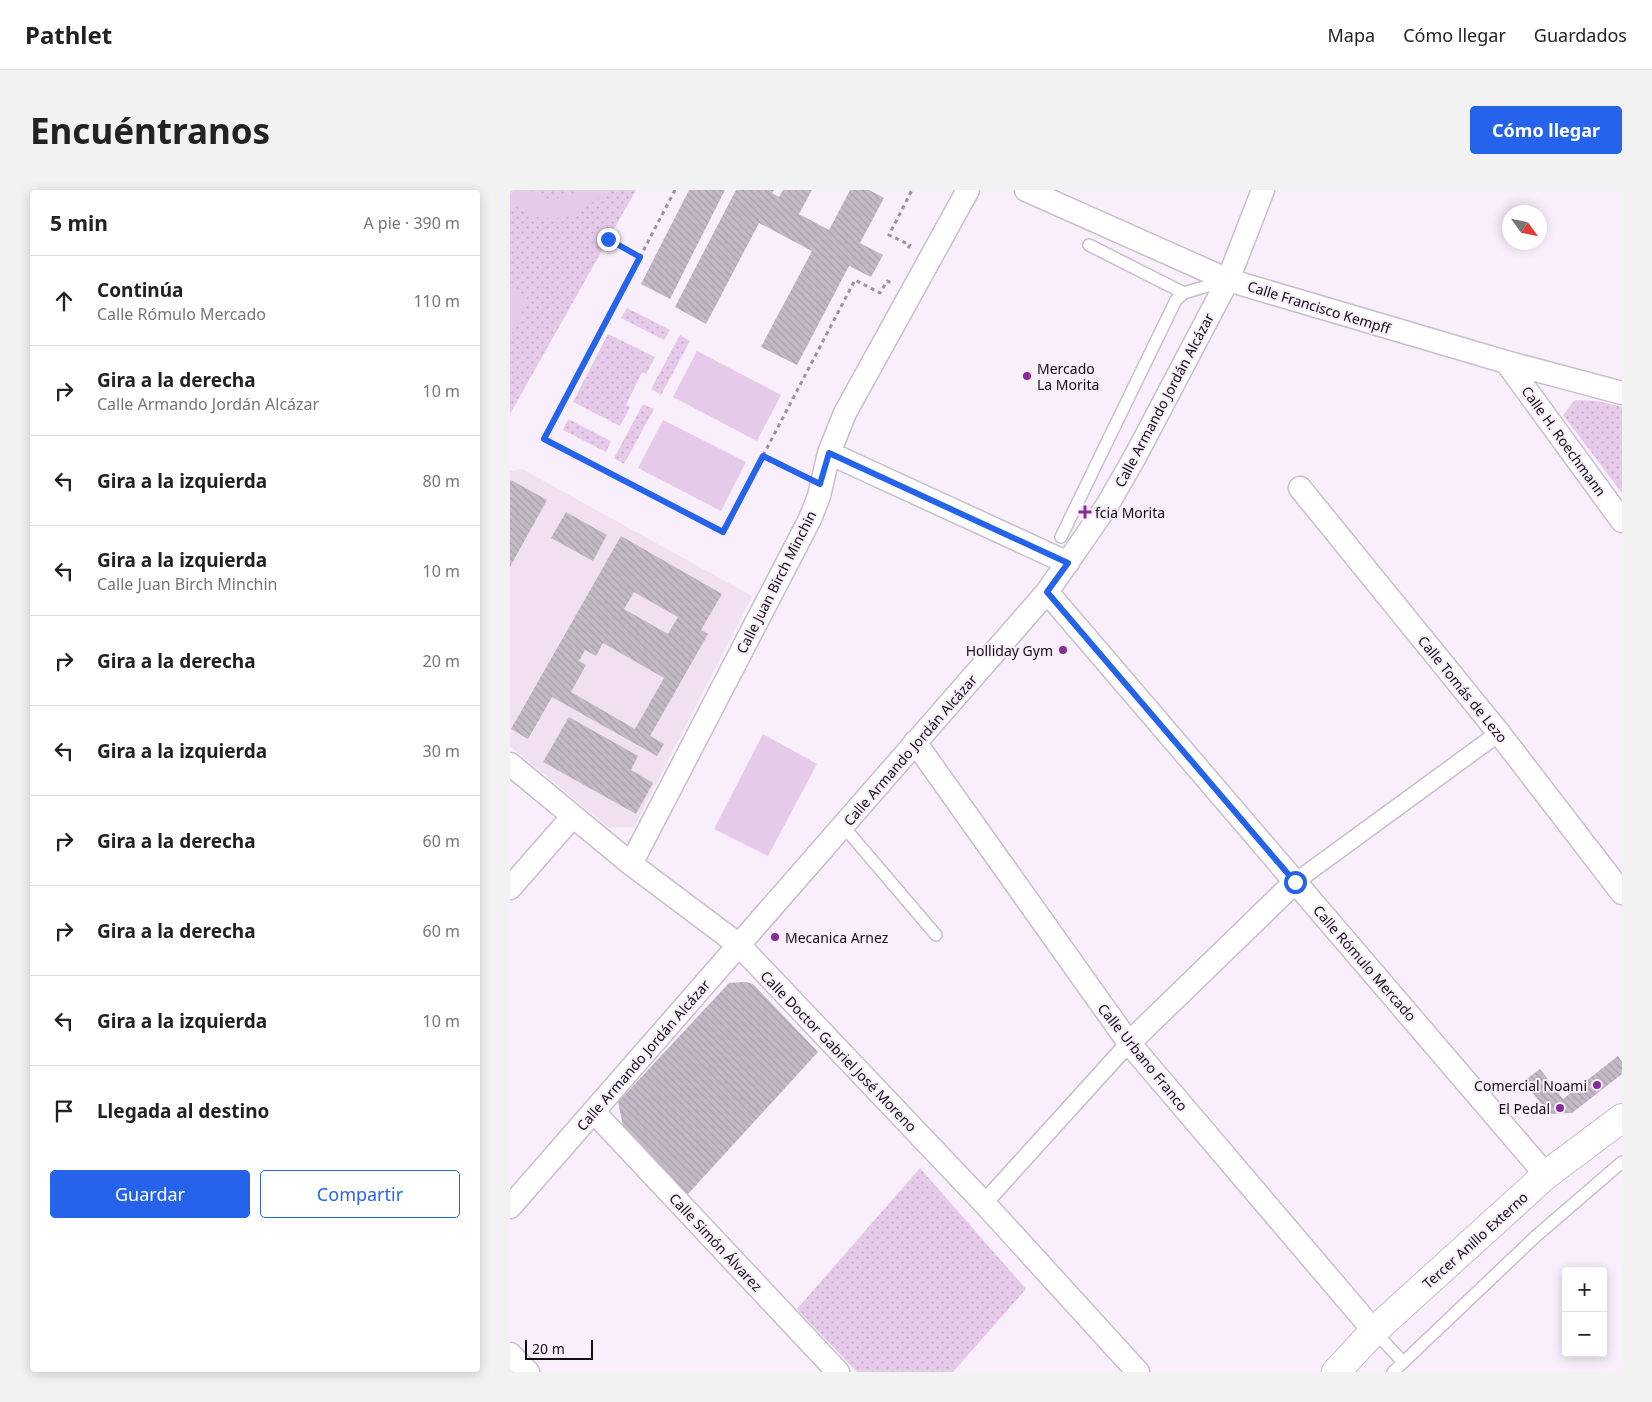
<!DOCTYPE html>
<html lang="es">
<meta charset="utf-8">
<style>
body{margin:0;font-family:"Noto Sans",sans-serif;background:#f2f2f2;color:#222}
.controls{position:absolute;right:15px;bottom:15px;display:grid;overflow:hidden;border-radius:5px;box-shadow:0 2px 12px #0003}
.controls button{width:45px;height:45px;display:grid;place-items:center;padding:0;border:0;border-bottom:1px solid #e0e0e0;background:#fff;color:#222;font:25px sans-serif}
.compass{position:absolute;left:992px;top:15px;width:45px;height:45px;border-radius:50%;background:#fff;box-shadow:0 2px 12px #0003;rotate:123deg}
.scale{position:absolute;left:15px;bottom:12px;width:68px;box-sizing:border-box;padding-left:5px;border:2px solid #130f14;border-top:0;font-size:14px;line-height:18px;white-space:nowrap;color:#130f14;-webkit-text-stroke:4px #f9eefb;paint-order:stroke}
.stop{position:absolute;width:15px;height:15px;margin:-11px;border:4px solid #2563eb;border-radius:50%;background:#fff}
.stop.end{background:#2563eb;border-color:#fff;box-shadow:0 1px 5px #0008}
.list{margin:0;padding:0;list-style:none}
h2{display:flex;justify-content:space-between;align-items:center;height:65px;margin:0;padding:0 20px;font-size:21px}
h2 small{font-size:16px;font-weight:400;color:#767676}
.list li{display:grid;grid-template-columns:32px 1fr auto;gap:15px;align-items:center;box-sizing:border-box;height:90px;padding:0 20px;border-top:1px solid #e0e0e0}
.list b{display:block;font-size:19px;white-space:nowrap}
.list p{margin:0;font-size:16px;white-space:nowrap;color:#767676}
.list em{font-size:16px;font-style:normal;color:#767676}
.actions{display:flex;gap:10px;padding:15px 20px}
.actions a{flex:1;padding:11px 0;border:1px solid #2563eb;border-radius:5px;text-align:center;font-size:18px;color:#2563eb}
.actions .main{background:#2563eb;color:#fff}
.icon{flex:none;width:28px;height:28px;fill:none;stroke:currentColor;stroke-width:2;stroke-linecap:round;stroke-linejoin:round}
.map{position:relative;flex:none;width:1112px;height:1182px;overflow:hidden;border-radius:5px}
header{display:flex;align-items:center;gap:30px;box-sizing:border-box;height:70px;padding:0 25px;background:#fff;border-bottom:1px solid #e0e0e0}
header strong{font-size:24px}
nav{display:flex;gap:28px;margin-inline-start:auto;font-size:18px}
.intro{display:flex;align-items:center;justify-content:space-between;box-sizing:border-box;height:120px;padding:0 30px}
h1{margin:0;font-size:35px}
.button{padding:12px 22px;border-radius:5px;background:#2563eb;color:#fff;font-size:18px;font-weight:700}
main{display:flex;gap:30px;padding:0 30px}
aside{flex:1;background:#fff;border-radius:5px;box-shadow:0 2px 12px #0003}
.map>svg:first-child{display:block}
.built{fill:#f0e0f2}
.grass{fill:url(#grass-dots)}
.pitch{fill:#e5cae9}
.building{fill:url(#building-back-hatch);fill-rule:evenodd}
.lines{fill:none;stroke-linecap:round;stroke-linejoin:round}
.service-casing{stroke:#c9becb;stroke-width:14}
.pedestrian-casing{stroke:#c9becb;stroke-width:19}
.minor-casing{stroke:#c9becb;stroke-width:25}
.tertiary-casing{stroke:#c9becb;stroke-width:30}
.path{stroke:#9a929c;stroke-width:3;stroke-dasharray:4 4;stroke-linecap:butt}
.service{stroke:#fff;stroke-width:11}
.pedestrian{stroke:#fff;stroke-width:16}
.minor{stroke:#fff;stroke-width:22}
.tertiary{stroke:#fff;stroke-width:28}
.route{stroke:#2563eb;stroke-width:6}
.poi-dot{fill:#872b97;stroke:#f9eefb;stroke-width:2}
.labels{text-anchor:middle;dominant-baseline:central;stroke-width:4;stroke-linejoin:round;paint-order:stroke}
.street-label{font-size:14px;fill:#130f14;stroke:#f9eefb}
.poi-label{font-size:14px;fill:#130f14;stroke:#f9eefb;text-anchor:start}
</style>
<header>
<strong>Pathlet</strong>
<nav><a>Mapa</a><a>Cómo llegar</a><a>Guardados</a></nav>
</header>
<div class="intro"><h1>Encuéntranos</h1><a class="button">Cómo llegar</a></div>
<main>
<aside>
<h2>5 min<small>A pie · 390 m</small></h2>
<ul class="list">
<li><svg class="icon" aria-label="ahead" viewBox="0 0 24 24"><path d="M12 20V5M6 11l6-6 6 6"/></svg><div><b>Continúa</b><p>Calle Rómulo Mercado</p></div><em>110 m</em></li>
<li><svg class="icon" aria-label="right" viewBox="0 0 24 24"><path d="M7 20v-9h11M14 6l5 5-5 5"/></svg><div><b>Gira a la derecha</b><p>Calle Armando Jordán Alcázar</p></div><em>10 m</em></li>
<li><svg class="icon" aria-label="left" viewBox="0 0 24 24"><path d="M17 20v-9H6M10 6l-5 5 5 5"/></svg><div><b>Gira a la izquierda</b></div><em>80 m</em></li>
<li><svg class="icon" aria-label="left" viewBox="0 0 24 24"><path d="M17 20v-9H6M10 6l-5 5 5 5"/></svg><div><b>Gira a la izquierda</b><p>Calle Juan Birch Minchin</p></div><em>10 m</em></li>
<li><svg class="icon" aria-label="right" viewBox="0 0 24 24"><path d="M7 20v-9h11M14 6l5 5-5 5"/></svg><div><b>Gira a la derecha</b></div><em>20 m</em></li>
<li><svg class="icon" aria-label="left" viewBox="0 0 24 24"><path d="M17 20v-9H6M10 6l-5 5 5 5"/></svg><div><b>Gira a la izquierda</b></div><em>30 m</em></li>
<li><svg class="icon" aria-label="right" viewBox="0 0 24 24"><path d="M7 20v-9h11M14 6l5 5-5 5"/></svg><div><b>Gira a la derecha</b></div><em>60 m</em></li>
<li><svg class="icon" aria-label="right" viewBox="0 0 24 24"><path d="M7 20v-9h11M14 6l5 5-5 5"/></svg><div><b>Gira a la derecha</b></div><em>60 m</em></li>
<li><svg class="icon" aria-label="left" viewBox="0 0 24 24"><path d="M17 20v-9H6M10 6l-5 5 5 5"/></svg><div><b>Gira a la izquierda</b></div><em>10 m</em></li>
<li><svg class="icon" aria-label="arrive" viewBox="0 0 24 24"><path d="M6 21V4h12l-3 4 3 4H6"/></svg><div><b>Llegada al destino</b></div></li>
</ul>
<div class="actions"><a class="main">Guardar</a><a>Compartir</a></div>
</aside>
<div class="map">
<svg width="1112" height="1182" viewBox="0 0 1112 1182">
<defs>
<pattern id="grass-dots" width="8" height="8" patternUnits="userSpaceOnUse" patternTransform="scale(1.25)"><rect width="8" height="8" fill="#e5cae9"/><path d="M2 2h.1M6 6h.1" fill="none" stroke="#c4acc7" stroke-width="1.8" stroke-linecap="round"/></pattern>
<pattern id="building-back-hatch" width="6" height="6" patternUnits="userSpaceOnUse" patternTransform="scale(1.25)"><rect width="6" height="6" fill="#c4b9c6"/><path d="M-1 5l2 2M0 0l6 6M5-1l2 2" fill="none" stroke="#a89ea9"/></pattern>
</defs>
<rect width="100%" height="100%" fill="#f9eefb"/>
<path class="built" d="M12 279 242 406 124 637 99 638 0 556V281Z"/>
<path class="grass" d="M0 0H126L0 224Z
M117 118 160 140 154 150 111 128Z
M98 144 145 167 136 184 132 182 116 215 120 217 110 236 63 212Z
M170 145 180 151 151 205 141 199Z
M1065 210 1087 211 1112 217V303L1053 225Z
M133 214 144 219 114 274 104 268Z
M58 229 101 251 96 262 53 240Z
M410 978 516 1099 443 1182H347L287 1119Z"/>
<path class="pitch" d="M0 0H18L42 10 64 4 71 0H97C80 17 55 33 29 27 19 24 9 18 0 14Z
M0 99 18 106 0 149Z
M187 161 271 205 247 251 163 207Z
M153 230 236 272 211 321 128 278Z
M253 544 307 574 258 666 204 639Z"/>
<path class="building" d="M179 0H215L160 109 131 94Z
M226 0H264L262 3 269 7 273 0H302L289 24 319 40 340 0H359L374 8 350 53 373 65 361 87 339 76 287 175 251 157 302 61 249 33 196 134 165 117Z
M1 290 37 310 0 377V291Z
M56 322 97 345 83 371 41 348Z
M111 346 212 404 191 440 198 444 140 546 154 554 147 566 42 507 18 549 1 539ZM124 402 168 427 158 444 114 419ZM93 453 154 488 125 539 61 502 76 475 69 471 75 460 86 466Z
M59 527 128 566 121 580 143 593 126 624 33 572Z
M236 792 243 794 308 862 177 1005 113 936 108 912 219 793Z
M1108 866 1112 872V884L1062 923 1039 924 1014 891 1030 879 1053 909Z"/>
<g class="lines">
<defs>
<path id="service" d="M579 55 674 103
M551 347 666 110 674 103 714 91
M334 637 426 745
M864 1141 893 1172
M883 1182 1025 1047 1112 972"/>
<path id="pedestrian" d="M785 692 989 543
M474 1013 619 853"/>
<path id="minor" d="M516 0 718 90 996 172 1112 203
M996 172 1112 331
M319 263 558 373
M790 298 989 543 1112 703
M537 402 1036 985
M405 552 619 853 864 1141
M0 574 121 674 229 755 474 1013 628 1182
M121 674 300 329 309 306 319 263 335 223 458 0
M0 698 63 626
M619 853 785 692
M84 922 328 1182
M0 1017 537 402 598 314 626 265 718 90 753 0
M0 1164 18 1182"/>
<path id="tertiary" d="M826 1182 864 1141 1036 985 1112 928"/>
</defs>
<use href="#service" class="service-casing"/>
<use href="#pedestrian" class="pedestrian-casing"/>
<use href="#minor" class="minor-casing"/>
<use href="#tertiary" class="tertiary-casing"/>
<path class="path" d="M165 0 35 249 213 342 345 90 370 103 377 91 382 93
M98 49 130 67
M398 58 400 55 379 45 402 0
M253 266 290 285"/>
<use href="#service" class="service"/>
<use href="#pedestrian" class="pedestrian"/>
<use href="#minor" class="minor"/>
<use href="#tertiary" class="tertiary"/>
</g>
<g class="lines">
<path class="route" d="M98 49 130 67 34 249 213 342 253 266 310 294 319 263 558 373 537 402 785 692"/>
</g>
<g class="poi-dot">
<circle cx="517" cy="186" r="5"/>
<path d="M572.5 314.5h5v5h5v5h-5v5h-5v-5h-5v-5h5z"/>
<circle cx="553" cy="460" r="5"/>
<circle cx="265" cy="747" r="5"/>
<circle cx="1087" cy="895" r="5"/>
<circle cx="1050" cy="918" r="5"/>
</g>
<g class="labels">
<g class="street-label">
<text transform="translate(809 117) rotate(17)">Calle Francisco Kempff</text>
<text transform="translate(654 210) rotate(-62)">Calle Armando Jordán Alcázar</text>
<text transform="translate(1054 251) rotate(54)">Calle H. Roechmann</text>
<text transform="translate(266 392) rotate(-63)">Calle Juan Birch Minchin</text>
<text transform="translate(953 499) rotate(51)">Calle Tomás de Lezo</text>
<text transform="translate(400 560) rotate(-49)">Calle Armando Jordán Alcázar</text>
<text transform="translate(855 773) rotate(49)">Calle Rómulo Mercado</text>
<text transform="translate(329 861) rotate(46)">Calle Doctor Gabriel José Moreno</text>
<text transform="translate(133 865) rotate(-49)">Calle Armando Jordán Alcázar</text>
<text transform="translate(633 867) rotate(51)">Calle Urbano Franco</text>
<text transform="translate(965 1050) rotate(-42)">Tercer Anillo Externo</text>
<text transform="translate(206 1052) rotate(47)">Calle Simón Álvarez</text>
</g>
<g class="poi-label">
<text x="527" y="178">Mercado<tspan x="527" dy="16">La Morita</tspan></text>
<text x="585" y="322">fcia Morita</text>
<text x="543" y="460" text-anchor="end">Holliday Gym</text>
<text x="275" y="747">Mecanica Arnez</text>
<text x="1077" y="895" text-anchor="end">Comercial Noami</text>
<text x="1040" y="918" text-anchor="end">El Pedal</text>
</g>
</g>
</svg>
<div class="controls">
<button>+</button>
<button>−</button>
</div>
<svg class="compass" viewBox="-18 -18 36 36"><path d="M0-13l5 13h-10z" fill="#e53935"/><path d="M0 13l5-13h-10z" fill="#767676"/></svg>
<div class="scale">20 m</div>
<div class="stop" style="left:785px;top:692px"></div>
<div class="stop end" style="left:98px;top:49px"></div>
</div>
</main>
